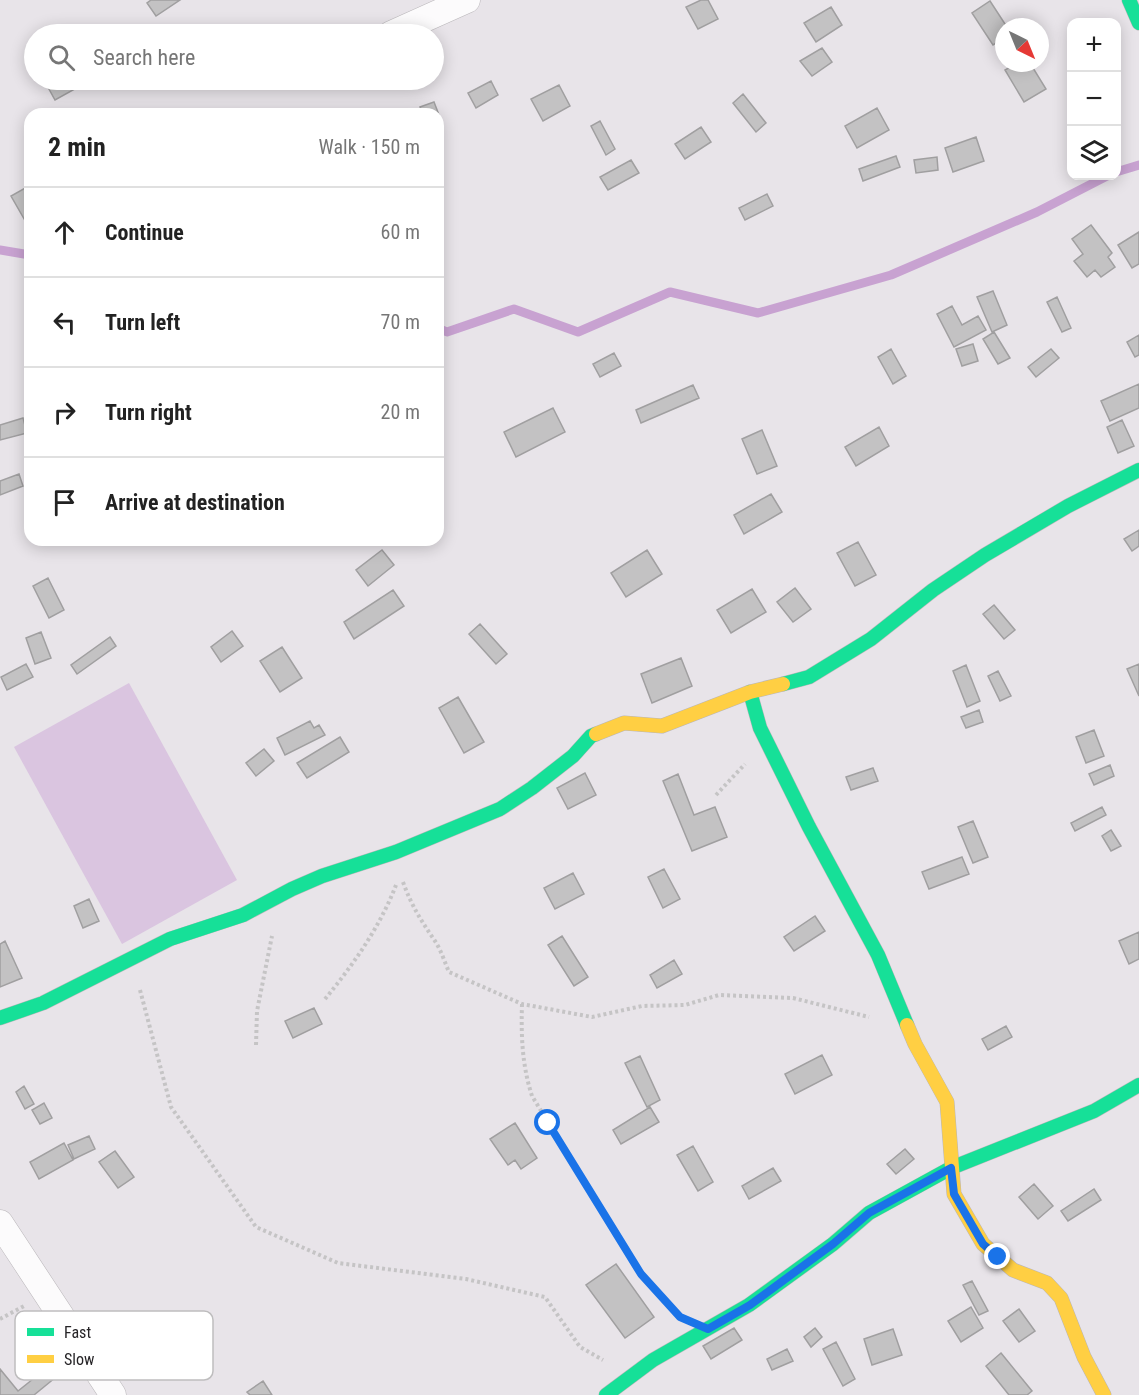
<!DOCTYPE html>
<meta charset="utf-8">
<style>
body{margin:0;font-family:"Roboto Condensed",sans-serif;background:#f2f2f2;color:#222}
.controls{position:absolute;right:18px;top:18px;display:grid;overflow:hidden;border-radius:12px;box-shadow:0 3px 15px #0003}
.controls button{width:54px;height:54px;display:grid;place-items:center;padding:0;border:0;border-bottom:2px solid #e0e0e0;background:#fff;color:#222;font:30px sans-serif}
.compass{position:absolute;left:995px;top:18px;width:54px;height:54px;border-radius:50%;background:#fff;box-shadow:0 3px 15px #0003;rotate:137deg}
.stop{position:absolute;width:18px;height:18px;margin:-14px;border:4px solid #1a73e8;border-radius:50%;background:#fff}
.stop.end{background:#1a73e8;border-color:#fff;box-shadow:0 2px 6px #0008}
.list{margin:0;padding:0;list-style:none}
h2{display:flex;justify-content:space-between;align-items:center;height:78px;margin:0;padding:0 24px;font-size:26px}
h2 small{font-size:20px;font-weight:400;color:#767676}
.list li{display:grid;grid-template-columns:39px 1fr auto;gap:18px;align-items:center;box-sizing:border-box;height:90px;padding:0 24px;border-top:2px solid #e0e0e0}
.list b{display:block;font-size:22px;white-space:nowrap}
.list em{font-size:20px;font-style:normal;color:#767676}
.icon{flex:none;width:33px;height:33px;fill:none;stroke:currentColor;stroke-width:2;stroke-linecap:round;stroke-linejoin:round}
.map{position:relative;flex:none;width:1139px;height:1395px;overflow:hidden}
.search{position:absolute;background:#fff;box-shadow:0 3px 15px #0003;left:24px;top:24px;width:420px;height:66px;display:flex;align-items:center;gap:15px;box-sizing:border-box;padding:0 21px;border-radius:33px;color:#767676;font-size:22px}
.panel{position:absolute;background:#fff;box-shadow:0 3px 15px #0003;left:24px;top:108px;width:420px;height:438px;border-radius:18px}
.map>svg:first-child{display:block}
.pitch{fill:#dac5e0}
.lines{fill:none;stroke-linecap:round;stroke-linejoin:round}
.stream{stroke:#c8a2d1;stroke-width:9}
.building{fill:#c3c2c3;stroke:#a09fa0;stroke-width:1.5}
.street-casing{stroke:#b9b6b9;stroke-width:27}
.fast-casing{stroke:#b9b6b9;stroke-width:15}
.slow-casing{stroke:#b9b6b9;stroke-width:15}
.path{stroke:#c5c4c5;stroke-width:4;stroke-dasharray:3 3;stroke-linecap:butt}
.street{stroke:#fcfbfc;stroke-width:26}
.fast{stroke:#16e098;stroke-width:14}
.slow{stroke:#ffcf43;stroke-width:14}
.route{stroke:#1a73e8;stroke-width:8}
.key{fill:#fff;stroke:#bebdbe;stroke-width:1.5}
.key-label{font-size:16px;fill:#262427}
</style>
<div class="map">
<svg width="1139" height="1395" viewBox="0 0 1139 1395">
<rect width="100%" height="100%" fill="#e8e4e9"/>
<path class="pitch" d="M129 683 237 880 122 944 14 747Z"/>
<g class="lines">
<path class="stream" d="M1116 172 1139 165
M0 250 30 255
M438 328 447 332 514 309 578 332 670 292 758 313 891 275 1037 212 1107 176"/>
</g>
<path class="building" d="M151 0H180L156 16 147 3Z
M701 0H708L718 19 698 29 686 7Z
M990 1 1007 27H1004V38L993 45 972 13Z
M831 7 842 25 816 42 804 23Z
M822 48 832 62 812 76 800 61Z
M1017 63H1030L1046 89 1024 102 1005 70Z
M44 80H79L82 85 55 100Z
M491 81 498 95 476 108 468 93Z
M559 85 570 106 543 121 531 99Z
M743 94 766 123 756 132 733 103Z
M434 102 439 115 423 114 420 107Z
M877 108 889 130 857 148 845 126Z
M600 121 615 149 606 155 591 126Z
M701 127 711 142 685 159 675 144Z
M976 137 984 161 953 172 945 148Z
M896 156 900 167 863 181 859 169Z
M937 157 938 170 916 173 914 160Z
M631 160 639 173 608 190 600 177Z
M27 187 30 192V222L27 224 11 196Z
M767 194 773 206 745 220 739 208Z
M1091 225 1112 253 1108 257 1115 267 1101 277 1095 270 1087 277 1074 261 1083 254 1072 239Z
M1139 232V264L1132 268 1118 245Z
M993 291 1007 325 992 332 977 297Z
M1057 297 1071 328 1062 332 1047 302Z
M952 306 962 325 978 316 986 330 954 347 937 314Z
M994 332 1010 358 998 364 983 339Z
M1139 335V355L1135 357 1127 342Z
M973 344 978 361 962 366 956 349Z
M891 349 906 376 893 384 878 357Z
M1051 349 1059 358 1036 377 1028 367Z
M614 353 621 366 600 377 593 364Z
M1139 384V408L1110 421 1101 401Z
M693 385 699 398 641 423 636 410Z
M553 408 565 432 516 457 504 432Z
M23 418 27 433 0 440V425Z
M1122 420 1134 446 1118 453 1107 427Z
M879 427 889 446 856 466 845 447Z
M762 430 777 466 757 474 742 439Z
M19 474 23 486 0 495V481Z
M771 494 782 512 744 534 734 515Z
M1139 530V546L1132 551 1124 539Z
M858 542 876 575 855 586 837 553Z
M382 550 394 565 368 586 356 570Z
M647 550 662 574 626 597 611 573Z
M48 578 64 610 49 618 33 586Z
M795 588 811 609 793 622 777 602Z
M752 589 766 612 731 633 717 610Z
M393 590 404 606 354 639 344 622Z
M994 605 1015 630 1004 639 983 614Z
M480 624 507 654 496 664 469 634Z
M232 631 243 646 221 662 211 647Z
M41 632 51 658 35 664 26 638Z
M110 637 116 646 77 674 71 665Z
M282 647 302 678 280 692 260 661Z
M681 658 692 686 652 703 641 674Z
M26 664 33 677 7 690 1 677Z
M1139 664V696L1127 669Z
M966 665 980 701 967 707 953 671Z
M998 671 1011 696 1000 701 988 676Z
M458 697 484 742 464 753 439 708Z
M979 710 983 722 966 728 961 717Z
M310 721 314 728 319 725 325 735 285 755 277 738Z
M1094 730 1104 756 1086 763 1076 737Z
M340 737 349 752 307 778 297 763Z
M264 749 274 761 256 776 246 763Z
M1110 765 1114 776 1094 785 1089 774Z
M873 768 878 781 851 790 846 777Z
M585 773 596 795 568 809 557 788Z
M678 774 694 815 715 807 727 837 692 851 663 781Z
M1102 807 1106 815 1075 831 1071 823Z
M973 821 988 857 973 863 958 827Z
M1111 830 1121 846 1111 851 1102 836Z
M962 857 969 874 929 889 922 872Z
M664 869 680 899 663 908 648 877Z
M573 873 584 894 555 909 544 888Z
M89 899 99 921 83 928 74 906Z
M815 916 825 931 794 951 784 937Z
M1139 932V959L1129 964 1119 941Z
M562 936 588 977 574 986 548 945Z
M5 941 22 978 0 987V944Z
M674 960 682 974 657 988 650 975Z
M314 1008 322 1024 293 1038 285 1021Z
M1006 1026 1012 1037 988 1050 982 1039Z
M822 1055 832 1075 795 1094 785 1074Z
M640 1056 660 1100 647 1107 625 1063Z
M24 1086 34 1104 25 1109 16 1092Z
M44 1103 52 1118 40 1124 32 1110Z
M650 1107 659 1122 621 1144 613 1130Z
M515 1123 537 1158 521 1169 515 1160 508 1165 490 1139Z
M89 1136 95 1149 74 1159 68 1145Z
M64 1143 73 1160 39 1179 30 1162Z
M693 1146 713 1182 698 1191 677 1155Z
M905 1149 914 1159 896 1174 887 1164Z
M115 1151 134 1177 118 1188 99 1162Z
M773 1168 781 1181 749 1199 742 1186Z
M1034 1184 1053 1206 1038 1219 1019 1197Z
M1094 1189 1101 1200 1068 1221 1061 1211Z
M616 1264 654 1317 625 1338 586 1285Z
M972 1281 988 1311 979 1315 963 1285Z
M971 1307 983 1328 961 1342 948 1321Z
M1019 1309 1035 1331 1019 1342 1003 1321Z
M734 1328 742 1340 711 1359 703 1346Z
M815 1328 822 1337 811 1347 804 1337Z
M893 1329 902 1355 872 1365 864 1339Z
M836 1342 855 1379 843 1386 823 1349Z
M787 1349 793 1361 772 1370 767 1359Z
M1001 1353 1032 1391 1027 1395H1009L986 1366Z
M53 1363 61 1373 34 1395H0V1369L18 1391Z
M263 1381 272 1395H250L247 1392Z"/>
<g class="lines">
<defs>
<path id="street" d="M391 34 467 0
M0 1223 113 1395"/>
<path id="fast" d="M1129 0 1139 23
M783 684 809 677 871 639 933 590 985 555 1068 506 1139 470
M750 692 760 728 809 827 878 955 907 1025
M0 1018 43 1003 170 939 243 915 292 889 322 876 396 852 500 809 532 788 573 756 591 736 596 734
M606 1395 653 1360 749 1305 833 1244 869 1213 951 1168 1094 1111 1139 1085"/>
<path id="slow" d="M596 734 624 723 662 726 750 692 783 684
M907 1025 915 1044 947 1102 954 1194 983 1244 1013 1270 1047 1283 1061 1298 1084 1357 1104 1395"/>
</defs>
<use href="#street" class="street-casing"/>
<use href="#fast" class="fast-casing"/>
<use href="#slow" class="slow-casing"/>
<path class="path" d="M716 795 745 764
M403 882C411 905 422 922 435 941 441 950 445 963 449 972L522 1004 592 1017 642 1006 685 1005 719 995 793 998 869 1017
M140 990 171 1107 256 1227 338 1263 466 1279 545 1297 580 1347 603 1360
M325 999C353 965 380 927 396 885
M522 1004C521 1036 522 1065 532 1096L641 1274 676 1313
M256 1045 257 1011 272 936
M0 1319 24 1306"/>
<use href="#street" class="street"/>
<use href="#fast" class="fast"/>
<use href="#slow" class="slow"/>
</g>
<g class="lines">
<path class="route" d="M548 1123 641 1274 680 1317 708 1329 750 1305 833 1244 869 1213 951 1168 954 1194 983 1244 998 1257"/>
</g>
<rect x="15" y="1311" width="198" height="69" rx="9" class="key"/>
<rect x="27" y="1328" width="27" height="8" fill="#16e098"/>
<rect x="27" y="1355" width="27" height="8" fill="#ffcf43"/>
<g class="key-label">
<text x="64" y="1338">Fast</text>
<text x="64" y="1365">Slow</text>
</g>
</svg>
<div class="controls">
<button>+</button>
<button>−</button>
<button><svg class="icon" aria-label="layers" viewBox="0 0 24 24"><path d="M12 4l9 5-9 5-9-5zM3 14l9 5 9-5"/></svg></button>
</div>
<svg class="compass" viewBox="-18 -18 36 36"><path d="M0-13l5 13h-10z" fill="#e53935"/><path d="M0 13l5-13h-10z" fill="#767676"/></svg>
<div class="stop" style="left:548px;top:1123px"></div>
<div class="stop end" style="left:998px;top:1257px"></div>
<div class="search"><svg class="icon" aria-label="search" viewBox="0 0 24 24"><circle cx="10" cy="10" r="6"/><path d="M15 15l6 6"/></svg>Search here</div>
<section class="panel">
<h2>2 min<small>Walk · 150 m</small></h2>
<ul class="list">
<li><svg class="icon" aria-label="ahead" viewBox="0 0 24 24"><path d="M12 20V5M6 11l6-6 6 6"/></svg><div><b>Continue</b></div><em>60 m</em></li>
<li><svg class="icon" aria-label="left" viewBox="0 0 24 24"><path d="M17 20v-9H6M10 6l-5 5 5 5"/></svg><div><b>Turn left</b></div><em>70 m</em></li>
<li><svg class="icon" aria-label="right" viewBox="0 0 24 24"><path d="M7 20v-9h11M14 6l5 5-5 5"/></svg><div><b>Turn right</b></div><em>20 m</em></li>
<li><svg class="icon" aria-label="arrive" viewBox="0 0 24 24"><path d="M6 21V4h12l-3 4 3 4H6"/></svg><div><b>Arrive at destination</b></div></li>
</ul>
</section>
</div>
